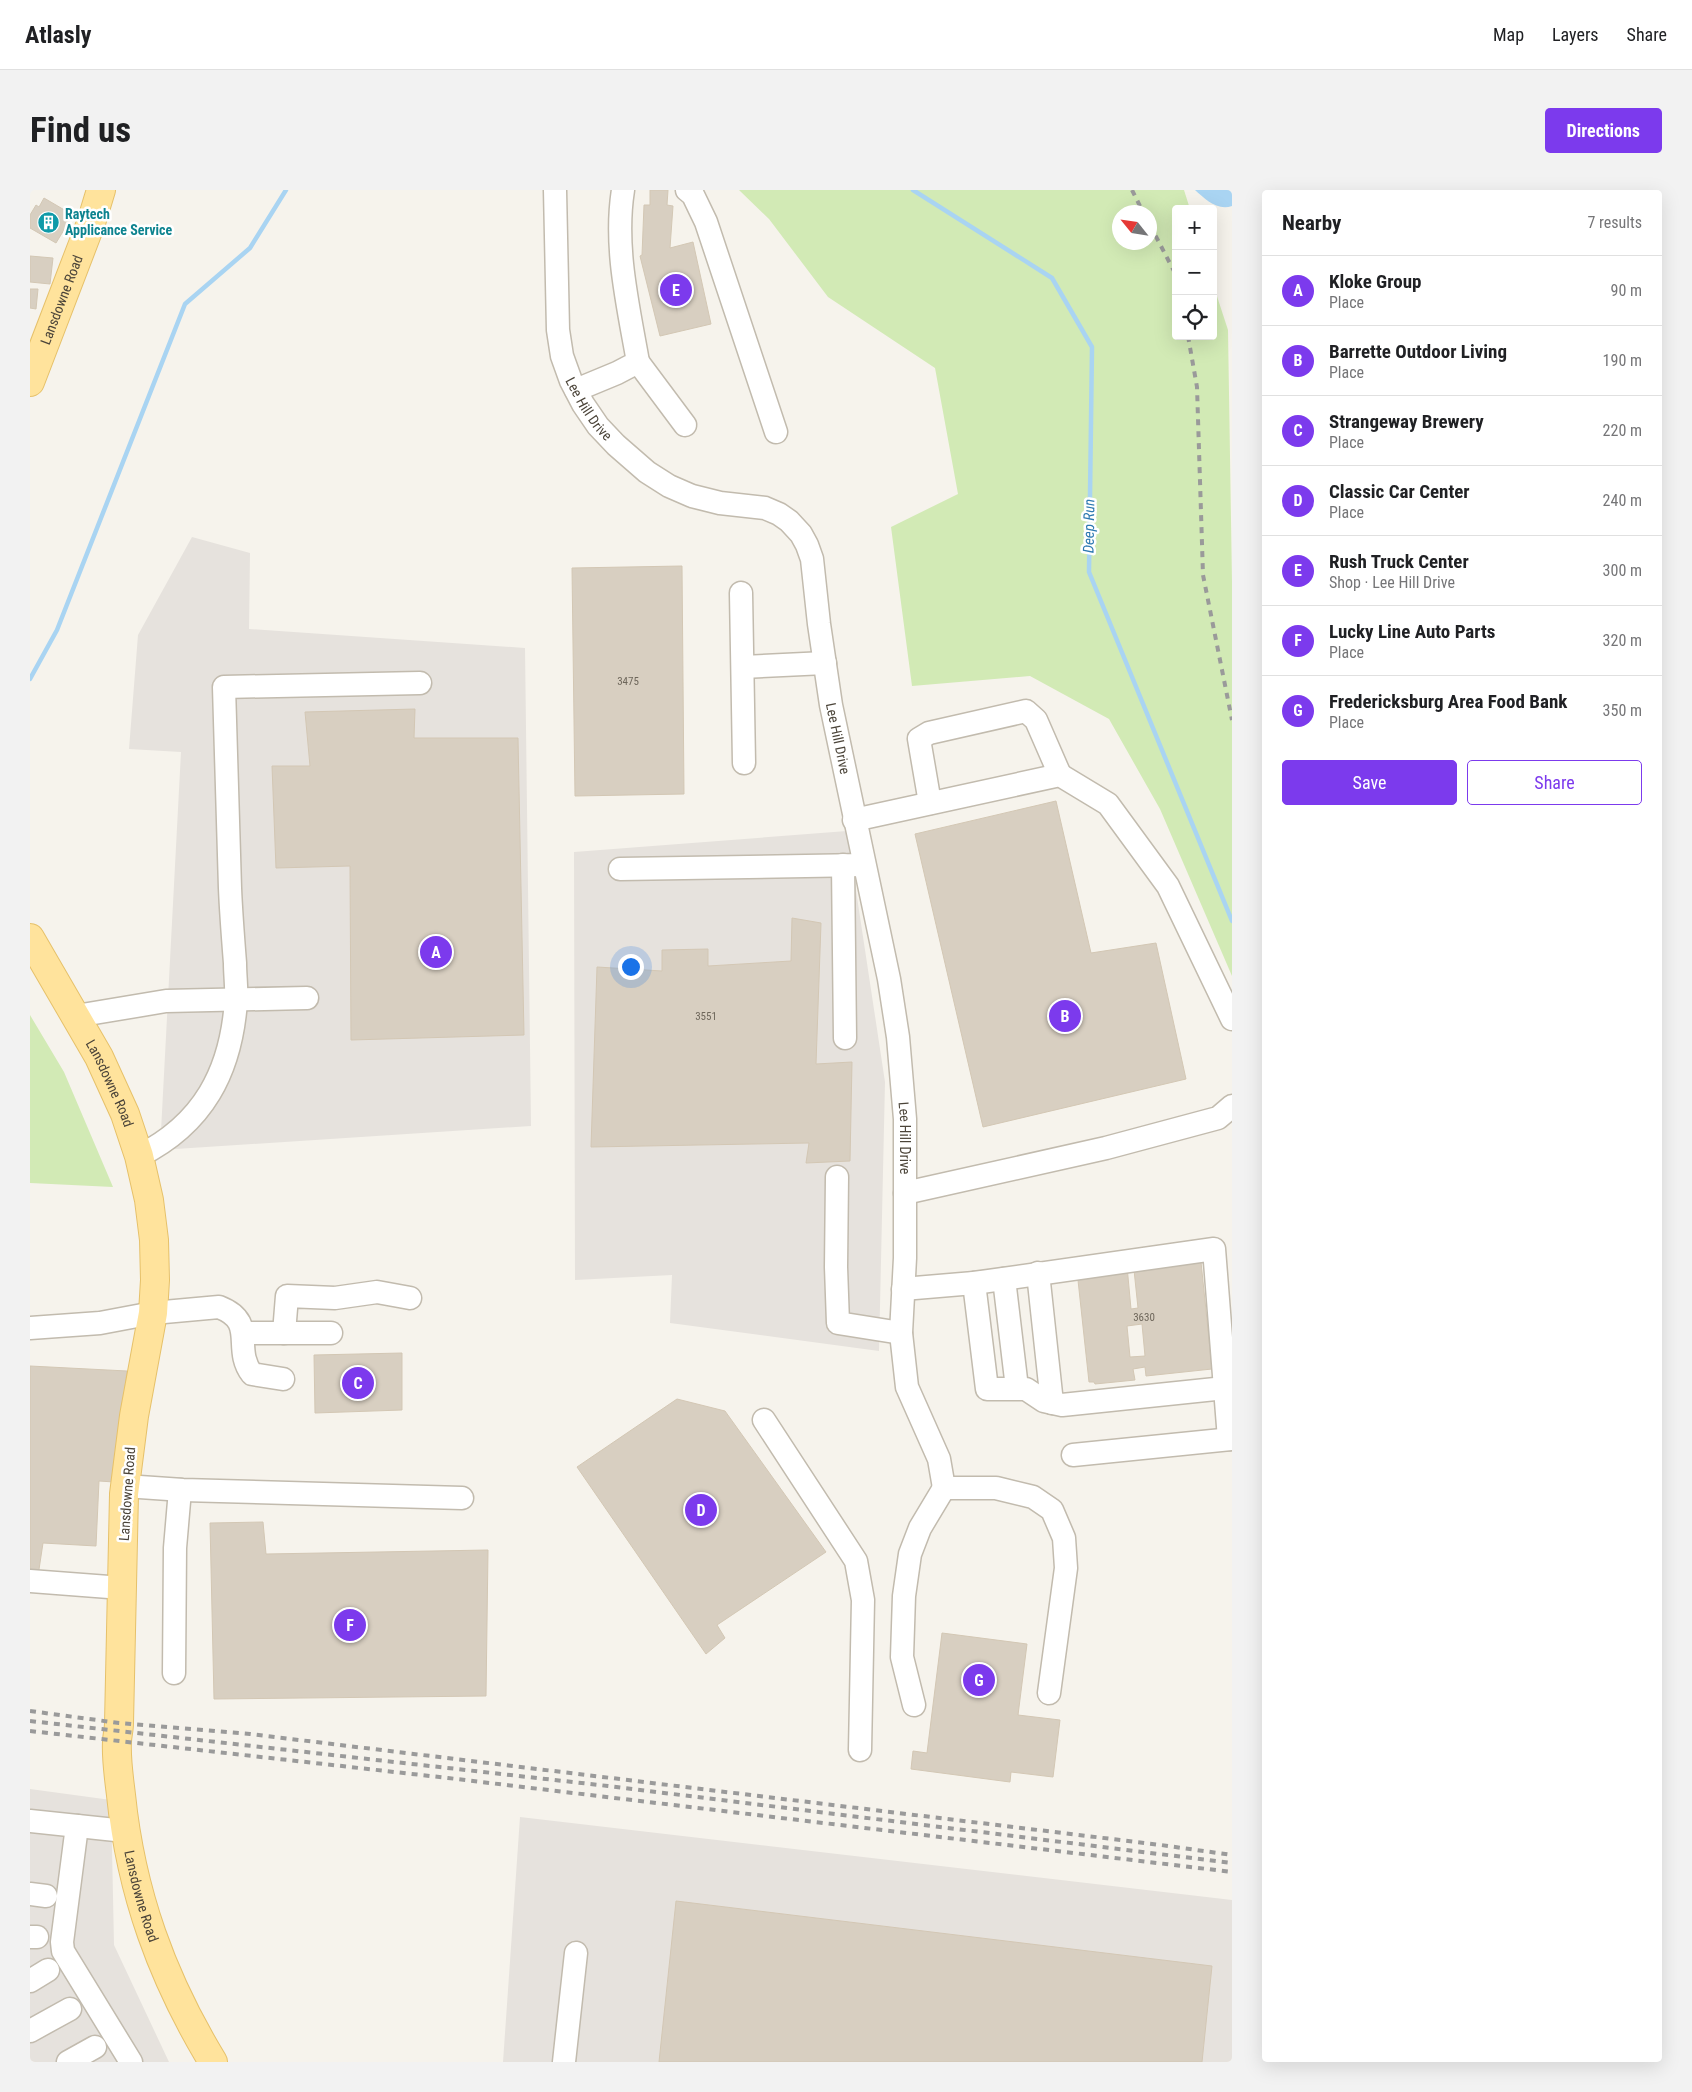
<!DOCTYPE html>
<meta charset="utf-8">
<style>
body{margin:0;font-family:"Roboto Condensed",sans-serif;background:#f2f2f2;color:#202124}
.controls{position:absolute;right:15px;top:15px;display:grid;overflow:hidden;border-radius:5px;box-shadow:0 5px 20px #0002}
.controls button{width:45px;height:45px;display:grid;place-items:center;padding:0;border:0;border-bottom:1px solid #e0e0e0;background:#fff;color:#202124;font:25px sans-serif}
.compass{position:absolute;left:1082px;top:15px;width:45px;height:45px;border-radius:50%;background:#fff;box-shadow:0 5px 20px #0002;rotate:300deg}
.you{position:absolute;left:600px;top:776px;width:18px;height:18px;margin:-12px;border:4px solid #fff;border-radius:50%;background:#1a73e8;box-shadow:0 0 0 8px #1a73e833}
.badge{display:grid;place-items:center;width:32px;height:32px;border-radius:50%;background:#7c3aed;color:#fff;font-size:16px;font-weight:700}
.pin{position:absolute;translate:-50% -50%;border:2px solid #fff;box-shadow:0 1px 5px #0006}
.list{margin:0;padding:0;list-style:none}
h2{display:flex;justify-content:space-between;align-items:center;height:65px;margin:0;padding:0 20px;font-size:21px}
h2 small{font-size:16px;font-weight:400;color:#757577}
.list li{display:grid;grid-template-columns:32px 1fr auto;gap:15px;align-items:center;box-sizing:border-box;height:70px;padding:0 20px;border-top:1px solid #e0e0e0}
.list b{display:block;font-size:19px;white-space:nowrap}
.list p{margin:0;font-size:16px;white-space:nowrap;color:#757577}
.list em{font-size:16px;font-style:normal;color:#757577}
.actions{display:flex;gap:10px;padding:15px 20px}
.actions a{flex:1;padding:11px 0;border:1px solid #7c3aed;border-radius:5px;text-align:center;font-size:18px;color:#7c3aed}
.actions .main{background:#7c3aed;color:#fff}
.icon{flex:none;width:28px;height:28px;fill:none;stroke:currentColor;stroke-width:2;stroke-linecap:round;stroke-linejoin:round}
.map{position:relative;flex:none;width:1202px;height:1872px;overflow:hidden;border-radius:5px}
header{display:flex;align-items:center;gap:30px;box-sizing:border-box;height:70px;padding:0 25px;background:#fff;border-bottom:1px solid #e0e0e0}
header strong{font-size:24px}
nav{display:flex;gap:28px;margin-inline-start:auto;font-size:18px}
.intro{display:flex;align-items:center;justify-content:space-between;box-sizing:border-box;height:120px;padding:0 30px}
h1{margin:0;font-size:35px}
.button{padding:12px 22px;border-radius:5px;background:#7c3aed;color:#fff;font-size:18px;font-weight:700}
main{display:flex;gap:30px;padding:0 30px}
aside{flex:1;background:#fff;border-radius:5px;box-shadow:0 5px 20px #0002}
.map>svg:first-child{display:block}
.industrial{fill:#e6e2dd}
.green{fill:#d2eab5;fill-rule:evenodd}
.water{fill:#a9d4f2}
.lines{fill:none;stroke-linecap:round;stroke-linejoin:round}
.stream{stroke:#a9d4f2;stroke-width:4.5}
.building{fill:#d8cfc1;stroke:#d3c7b4;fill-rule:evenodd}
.minor-casing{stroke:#c2bbae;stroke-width:25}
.major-casing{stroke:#e6c16a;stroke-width:30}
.minor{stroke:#fff;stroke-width:22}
.major{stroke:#ffe39c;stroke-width:28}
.rail{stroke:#9a9a9a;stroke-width:4;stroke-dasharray:6 6;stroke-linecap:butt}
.labels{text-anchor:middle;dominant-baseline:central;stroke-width:5;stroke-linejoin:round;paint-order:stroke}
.number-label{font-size:11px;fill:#6e675b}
.culture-label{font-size:14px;font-weight:bold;fill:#0d838f;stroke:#fff;text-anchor:start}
.street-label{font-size:14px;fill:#4b4439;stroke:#fff}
.water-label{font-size:15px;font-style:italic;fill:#2e7ab2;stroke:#fff}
</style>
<header>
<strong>Atlasly</strong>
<nav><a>Map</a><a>Layers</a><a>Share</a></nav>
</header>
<div class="intro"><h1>Find us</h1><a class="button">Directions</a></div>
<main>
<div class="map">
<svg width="1202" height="1872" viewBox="0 0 1202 1872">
<rect width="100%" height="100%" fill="#f6f3ec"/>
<path class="industrial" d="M162 347 220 363 219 439 495 458 501 936 130 960 151 562 99 559 108 445Z
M817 641 855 892 849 1161 640 1133 642 1085 545 1090 544 662Z
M0 1599 81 1610 84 1755 139 1872H0Z
M490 1627 1202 1710V1872H473Z"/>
<path class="green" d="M709 0H1154L1160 19H1146V146H1183V94L1198 140 1202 392V786L1130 619 1079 529 1000 486 882 496 861 337 928 304 905 178 798 107 739 29ZM1090 22H1120V52H1090Z
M0 825 34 882 83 997 0 993Z"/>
<path class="water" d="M1165 0H1202V16C1187 21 1175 9 1165 0Z"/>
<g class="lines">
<path class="stream" d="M883 0 1022 88 1062 157 1059 382 1202 731
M0 489 27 440 155 114 220 58 256 0"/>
</g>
<path class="building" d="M620 0H638L637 15 643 16 640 58 663 52 681 134 630 146 610 66 612 65 614 15H620Z
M14 8 43 25 26 53 0 38V25L6 15 9 17Z
M0 66 23 68 20 94 0 92Z
M0 99H8L6 119 0 118Z
M652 376 654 604 545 606 542 378Z
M385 519 384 548H488L494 845 321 850 320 676 246 678 242 576H280L275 522Z
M1026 611 1061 763 1126 753 1156 889 953 937 885 644Z
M762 728 791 733 786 874 822 872 820 971 776 973 779 953 561 957 567 777 632 781V760L678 759V776L761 771Z
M1171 1072 1182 1179 1116 1186 1115 1177 1103 1179 1105 1190 1065 1194 1064 1192H1059L1047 1081 1097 1076 1101 1119 1108 1118 1104 1080ZM1112 1134 1115 1166 1100 1167 1097 1136Z
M372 1163V1220L285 1223 284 1165Z
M0 1176 97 1181 84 1292 69 1291 66 1356 13 1353 8 1386 0 1385Z
M647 1209 695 1221 796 1362 687 1435 695 1448 676 1464 547 1277Z
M233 1332 236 1364 458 1360 456 1506 184 1509 180 1333Z
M912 1443 997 1454 988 1525 1030 1530 1023 1587 981 1582 980 1592 881 1579 883 1561 897 1563Z
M646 1711 1182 1776 1172 1872H629Z"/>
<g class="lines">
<defs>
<g id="minor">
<path id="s1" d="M525 0 528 140 532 166 541 191 553 214 568 236 586 255 617 282 639 296 662 306 690 313 735 318 749 324 759 331 771 344 777 355 782 369 789 434 801 515 859 789 868 847 875 929V1068L871 1143 877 1197 909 1269 914 1298H966L1003 1307 1022 1320 1034 1348 1036 1378 1019 1503"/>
<path d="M657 0 663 5 676 32 746 242"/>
<path d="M608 172 655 235"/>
<path d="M546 200 587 183 608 172C598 115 584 57 593 0"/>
<path d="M711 403 714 573"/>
<path d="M713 477 795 473"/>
<path d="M900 613 889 549 899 543 996 521 1006 530 1030 585"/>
<path d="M824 630 1030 585 1078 614 1138 696 1202 829"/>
<path d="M813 675 815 848"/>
<path d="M590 679 834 675"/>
<path d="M46 826 136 811 277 808"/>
<path d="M109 966C173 934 201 882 206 811 207 799 205 786 205 773 203 748 201 723 200 698 198 631 196 564 194 497L390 493"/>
<path d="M807 987 806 1077 808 1133 871 1143"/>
<path d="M875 1003 1076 958 1188 928 1202 916"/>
<path d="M1008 1083 1022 1213"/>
<path d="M974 1089 987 1198"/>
<path d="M944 1093 957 1199H996L1014 1211 1032 1215 1195 1198"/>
<path d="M873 1099 944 1093 1184 1059 1199 1249"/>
<path d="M0 1138 70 1133 123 1123 189 1117C228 1132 202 1158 222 1184L253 1189"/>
<path d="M213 1143H301"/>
<path d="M254 1143 257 1106 305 1108 347 1102 380 1108"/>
<path d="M734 1230 826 1371 833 1410 830 1560"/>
<path d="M1043 1265 1202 1249"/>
<path d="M95 1296 153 1300 432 1308"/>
<path d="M0 1391 92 1398"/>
<path d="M144 1483 145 1358 150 1300"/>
<path d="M884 1515 872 1467 874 1406 880 1364 890 1338 914 1298"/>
<path d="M0 1631 95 1641"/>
<path d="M47 1636 32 1752 33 1761 101 1872"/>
<path d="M0 1704 16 1706"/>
<path d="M0 1747H7"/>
<path d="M0 1791 18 1780"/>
<path d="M0 1841 40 1819"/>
<path d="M38 1872 65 1857"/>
<path d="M534 1872 546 1763"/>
</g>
<g id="major">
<path id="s2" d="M0 192 61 33 71 0"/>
<path id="s3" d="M0 748 69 867 95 924 109 966 119 1010 124 1050 125 1090 123 1123 104 1226 94 1304 89 1533C89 1540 87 1546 87 1552 86 1569 89 1588 91 1605 101 1703 132 1788 183 1872"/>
</g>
</defs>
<use href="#minor" class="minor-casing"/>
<use href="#major" class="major-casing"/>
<use href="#minor" class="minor"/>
<use href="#major" class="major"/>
<path class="rail" d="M1102 0 1113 22
M1120 35 1146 85
M1158 146 1167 197 1173 385 1202 530
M0 1521 89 1533 220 1544 1131 1655 1202 1665
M0 1531 578 1596 1202 1673
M0 1541 418 1588 1202 1682"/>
</g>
<defs>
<symbol id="building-disc" viewBox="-11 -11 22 22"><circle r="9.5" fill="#0f9aa8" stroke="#fff"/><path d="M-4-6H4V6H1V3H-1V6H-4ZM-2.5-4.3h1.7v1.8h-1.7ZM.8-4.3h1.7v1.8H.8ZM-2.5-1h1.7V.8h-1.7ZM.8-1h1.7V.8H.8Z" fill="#fff"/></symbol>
</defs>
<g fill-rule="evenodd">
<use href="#building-disc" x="6" y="20" width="25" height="25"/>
</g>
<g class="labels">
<g class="number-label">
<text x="598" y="491">3475</text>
<text x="676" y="826">3551</text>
<text x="1114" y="1127">3630</text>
</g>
<g class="culture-label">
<text x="35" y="24">Raytech<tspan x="35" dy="16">Applicance Service</tspan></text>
</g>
<g class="street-label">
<text stroke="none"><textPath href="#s2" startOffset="88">Lansdowne Road</textPath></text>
<text stroke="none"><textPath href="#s1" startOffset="226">Lee Hill Drive</textPath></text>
<text stroke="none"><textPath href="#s1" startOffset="692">Lee Hill Drive</textPath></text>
<text stroke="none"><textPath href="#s3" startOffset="166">Lansdowne Road</textPath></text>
<text stroke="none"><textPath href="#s1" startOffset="1098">Lee Hill Drive</textPath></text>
<text transform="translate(97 1304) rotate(-86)">Lansdowne Road</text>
<text stroke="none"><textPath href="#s3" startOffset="991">Lansdowne Road</textPath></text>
</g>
<g class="water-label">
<text transform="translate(1059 336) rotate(-89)">Deep Run</text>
</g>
</g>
</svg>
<div class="controls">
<button>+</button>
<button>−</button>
<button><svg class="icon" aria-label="locate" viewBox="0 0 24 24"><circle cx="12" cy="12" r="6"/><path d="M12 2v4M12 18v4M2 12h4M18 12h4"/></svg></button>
</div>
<svg class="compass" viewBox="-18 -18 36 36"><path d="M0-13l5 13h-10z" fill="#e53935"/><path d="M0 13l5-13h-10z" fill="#757577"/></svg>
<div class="you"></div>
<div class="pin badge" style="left:406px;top:762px">A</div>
<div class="pin badge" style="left:1035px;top:826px">B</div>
<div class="pin badge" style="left:328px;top:1193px">C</div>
<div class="pin badge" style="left:671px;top:1320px">D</div>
<div class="pin badge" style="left:646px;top:100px">E</div>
<div class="pin badge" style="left:320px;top:1435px">F</div>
<div class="pin badge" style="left:949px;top:1490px">G</div>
</div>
<aside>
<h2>Nearby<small>7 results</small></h2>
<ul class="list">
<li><span class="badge">A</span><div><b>Kloke Group</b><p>Place</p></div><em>90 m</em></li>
<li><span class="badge">B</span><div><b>Barrette Outdoor Living</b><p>Place</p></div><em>190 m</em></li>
<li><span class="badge">C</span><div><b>Strangeway Brewery</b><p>Place</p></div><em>220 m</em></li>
<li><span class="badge">D</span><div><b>Classic Car Center</b><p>Place</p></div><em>240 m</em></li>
<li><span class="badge">E</span><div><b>Rush Truck Center</b><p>Shop · Lee Hill Drive</p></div><em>300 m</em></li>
<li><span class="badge">F</span><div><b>Lucky Line Auto Parts</b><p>Place</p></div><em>320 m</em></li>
<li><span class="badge">G</span><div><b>Fredericksburg Area Food Bank</b><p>Place</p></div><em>350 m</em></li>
</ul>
<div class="actions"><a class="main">Save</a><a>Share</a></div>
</aside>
</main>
